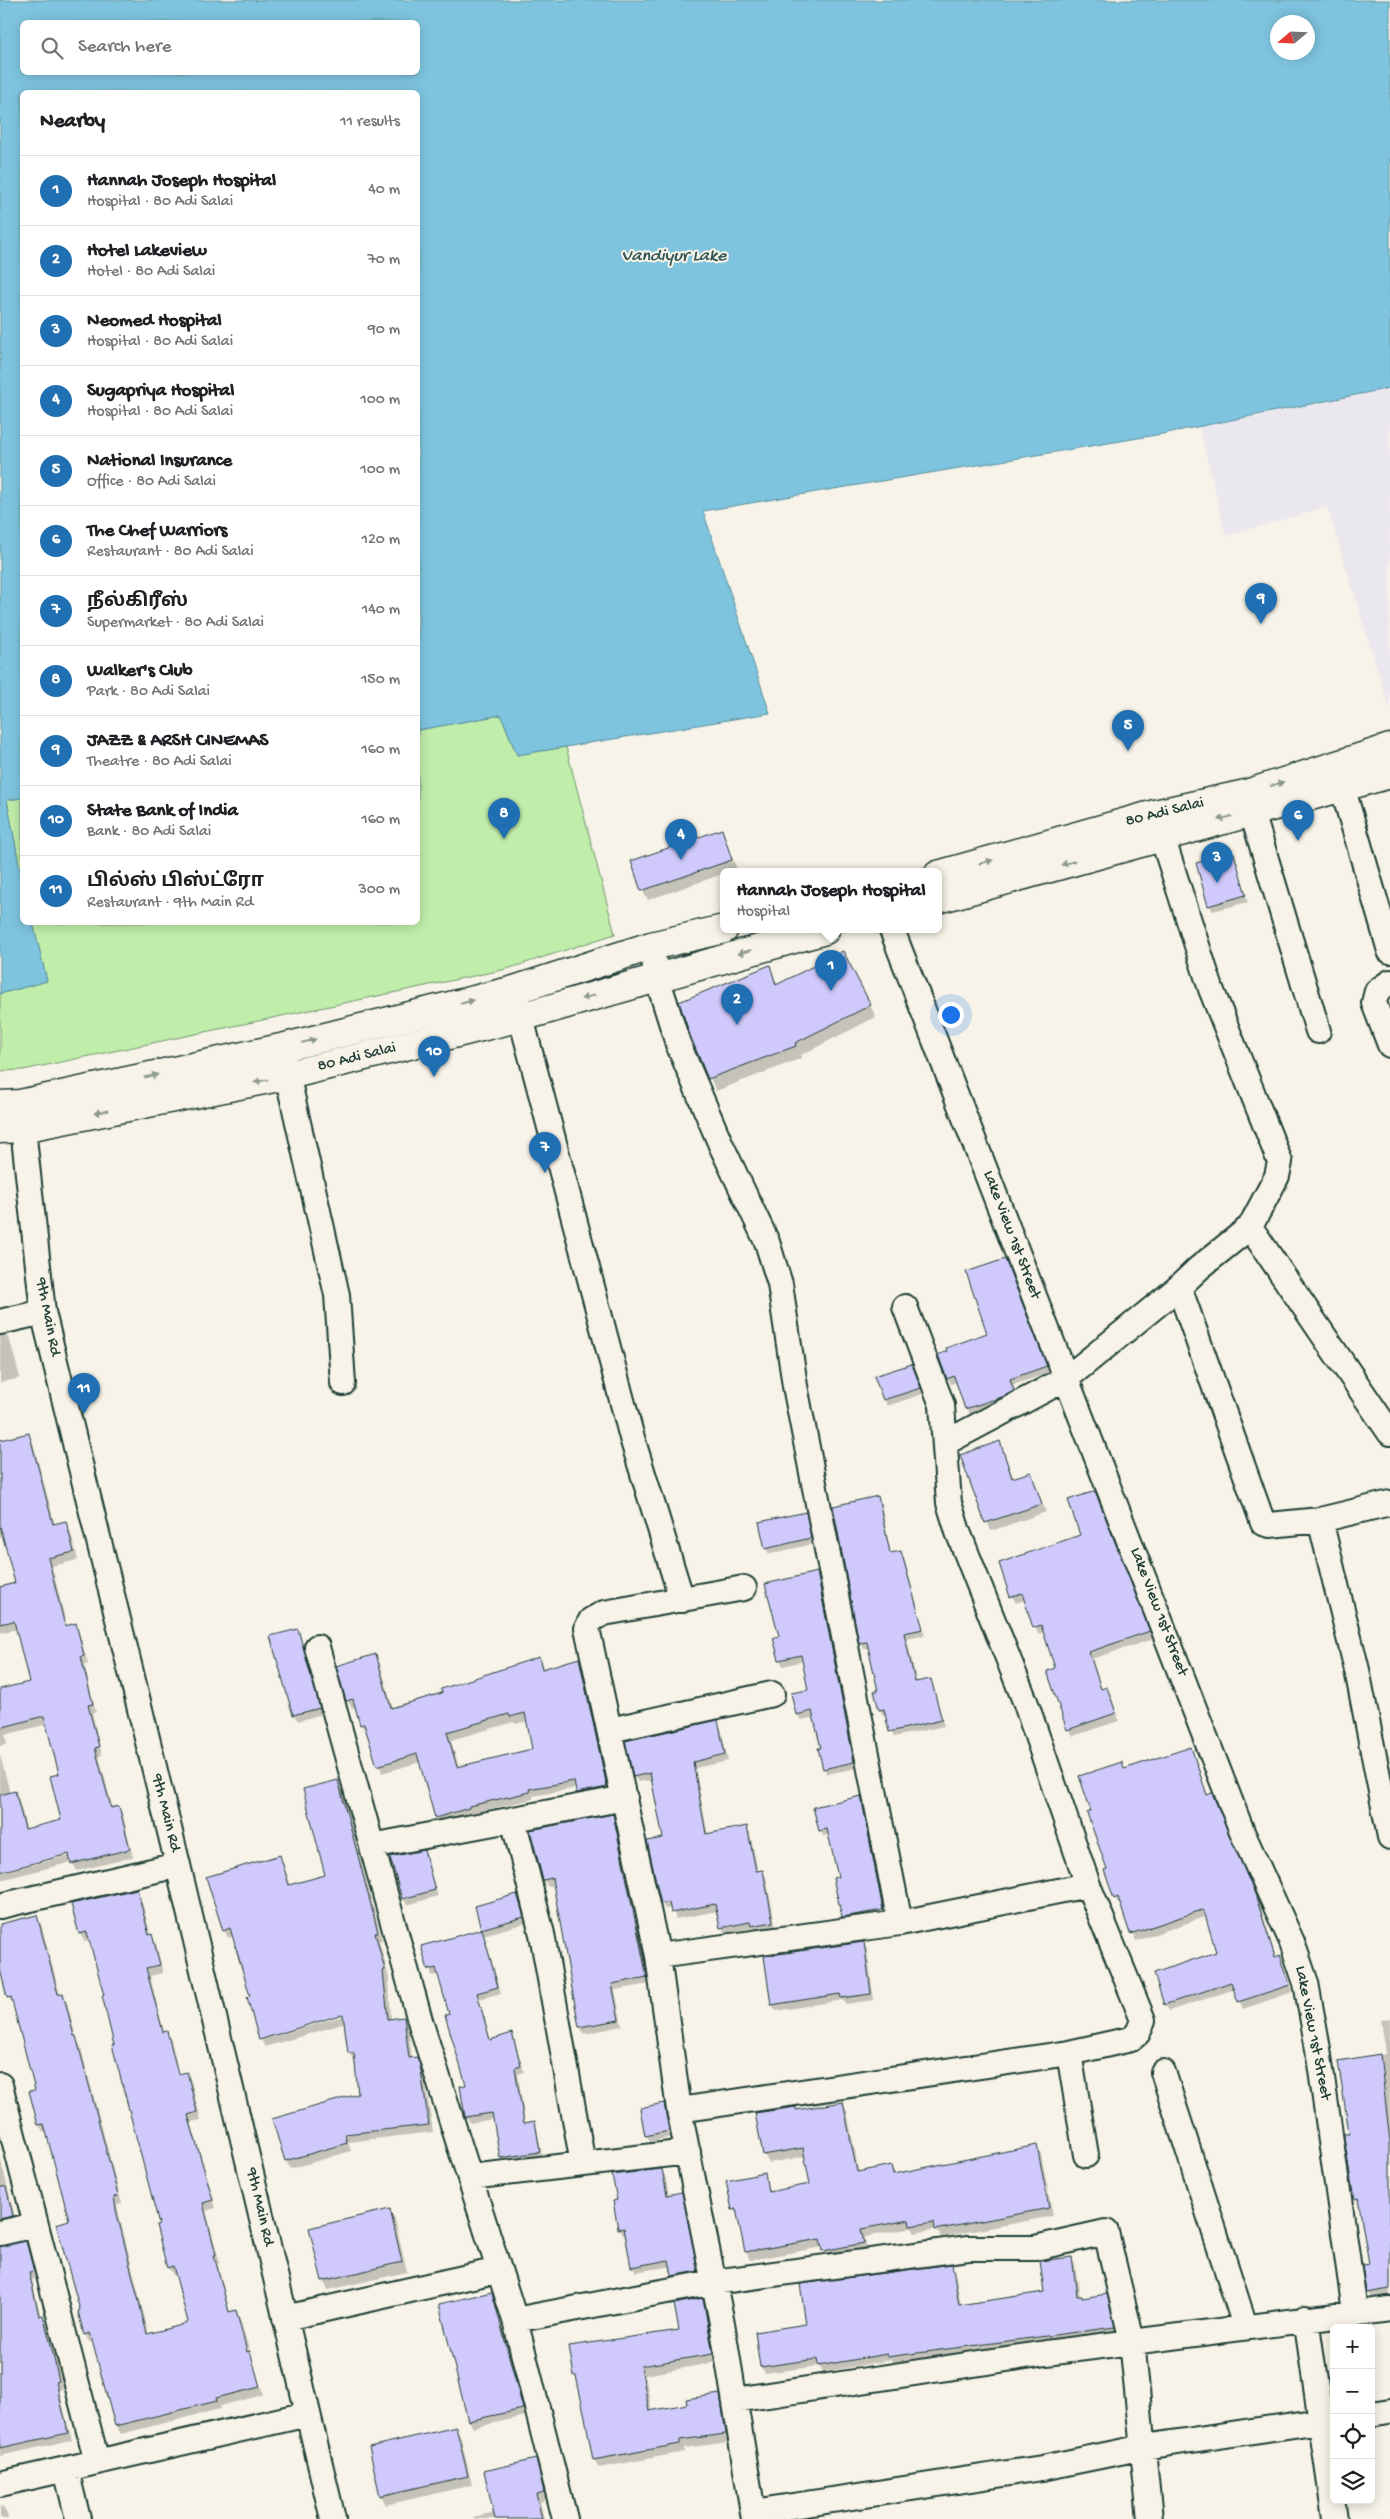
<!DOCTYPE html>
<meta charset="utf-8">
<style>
body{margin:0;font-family:"Gochi Hand","Noto Sans Tamil",sans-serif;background:#f2f2f2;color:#202124}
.controls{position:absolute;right:15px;bottom:15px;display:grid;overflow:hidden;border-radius:8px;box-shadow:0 2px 12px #0003}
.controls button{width:45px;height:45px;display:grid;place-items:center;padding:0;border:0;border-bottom:1px solid #e0e0e0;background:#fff;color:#202124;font:25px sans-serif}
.compass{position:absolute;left:1270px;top:15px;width:45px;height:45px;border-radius:50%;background:#fff;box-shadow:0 2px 12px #0003;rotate:251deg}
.you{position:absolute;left:950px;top:1014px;width:18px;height:18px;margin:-12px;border:4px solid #fff;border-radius:50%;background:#1a73e8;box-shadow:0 0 0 8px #1a73e833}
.badge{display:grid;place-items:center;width:32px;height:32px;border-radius:50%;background:#1f6fb2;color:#fff;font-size:16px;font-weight:700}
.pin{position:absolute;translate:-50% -41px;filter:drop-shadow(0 1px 2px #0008)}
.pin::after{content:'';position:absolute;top:26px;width:18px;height:15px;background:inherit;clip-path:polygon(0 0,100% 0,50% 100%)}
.popup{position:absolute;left:720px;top:868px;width:222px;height:65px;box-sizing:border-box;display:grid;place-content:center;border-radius:8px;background:#fff;filter:drop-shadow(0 1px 4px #0005);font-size:16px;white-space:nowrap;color:#757577}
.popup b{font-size:19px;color:#202124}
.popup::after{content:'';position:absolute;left:50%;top:100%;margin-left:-10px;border:10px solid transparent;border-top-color:#fff}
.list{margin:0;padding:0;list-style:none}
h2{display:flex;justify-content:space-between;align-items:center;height:65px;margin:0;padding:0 20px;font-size:21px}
h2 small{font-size:16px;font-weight:400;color:#757577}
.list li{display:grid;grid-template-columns:32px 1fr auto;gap:15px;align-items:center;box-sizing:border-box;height:70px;padding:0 20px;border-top:1px solid #e0e0e0}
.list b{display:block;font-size:19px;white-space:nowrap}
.list p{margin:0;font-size:16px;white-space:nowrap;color:#757577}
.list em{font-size:16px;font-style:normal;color:#757577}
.icon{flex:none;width:28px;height:28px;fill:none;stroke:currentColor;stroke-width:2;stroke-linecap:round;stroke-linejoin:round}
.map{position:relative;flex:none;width:1390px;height:2519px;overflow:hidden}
.search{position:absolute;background:#fff;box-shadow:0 2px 12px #0003;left:20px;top:20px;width:400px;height:55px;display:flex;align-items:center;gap:12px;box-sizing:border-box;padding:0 18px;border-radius:8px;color:#757577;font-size:19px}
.panel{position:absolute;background:#fff;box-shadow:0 2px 12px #0003;left:20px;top:90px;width:400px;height:835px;border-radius:8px}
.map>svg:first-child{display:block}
.built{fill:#ebe7ee}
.green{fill:#c0edaa;stroke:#70956f}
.water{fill:#7ec4df;stroke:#588e9b;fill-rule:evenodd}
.shadow{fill:#0003;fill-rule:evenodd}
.building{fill:#d0cafc;stroke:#1f3d34;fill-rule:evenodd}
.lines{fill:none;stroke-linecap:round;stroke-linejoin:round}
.minor-casing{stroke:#1f3d34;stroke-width:28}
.secondary-casing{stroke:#1f3d34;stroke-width:31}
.minor{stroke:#f7f3e8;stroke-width:24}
.secondary{stroke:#f7f3e8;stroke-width:28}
.oneway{fill:#8b988e}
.labels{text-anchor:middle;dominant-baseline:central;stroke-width:4;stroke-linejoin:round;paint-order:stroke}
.street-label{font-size:16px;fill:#1f3d34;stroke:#f7f3e8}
.water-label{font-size:18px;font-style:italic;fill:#325856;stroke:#f7f3e8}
</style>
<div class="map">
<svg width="1390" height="2519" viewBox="0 0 1390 2519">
<rect width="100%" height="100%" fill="#f7f3e8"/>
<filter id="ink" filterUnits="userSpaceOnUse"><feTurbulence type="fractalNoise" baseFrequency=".02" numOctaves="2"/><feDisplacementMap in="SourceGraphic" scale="10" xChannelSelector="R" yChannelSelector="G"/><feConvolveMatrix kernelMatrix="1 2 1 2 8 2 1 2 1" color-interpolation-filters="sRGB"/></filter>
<g filter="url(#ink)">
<path class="built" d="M1390 388V710L1327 507 1226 536 1199 427Z"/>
<path class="green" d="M501 715 517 755 566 747 615 934 507 969 23 1070 0 1071V994L47 981 33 923 418 922V730Z
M22 798V880L7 800Z"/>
<path class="water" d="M0 0H1390V388L1162 434 703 511 770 713 517 755 501 715 418 730V92H22V798L7 800 22 880V922L33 923 47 981 0 994ZM22 22H418V72H22ZM1278 22H1308V52H1278Z"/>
<path class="shadow" d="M721 831 737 869 648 900 642 890Z
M1233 854 1248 902 1213 911 1209 905Z
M850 964 876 1017 801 1055 802 1058 716 1091 691 1034 769 967 778 985Z
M1008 1267 1049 1373 1013 1385 1017 1397 970 1415 957 1382 951 1384 948 1378 989 1334Z
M0 1336H7L11 1344 20 1378 0 1383Z
M915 1371 923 1394 887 1406 876 1377Z
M28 1434 33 1442 55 1525 65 1522 70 1530 78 1560 52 1566 67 1627 75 1624 79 1632 88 1664 84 1665 96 1712 92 1713 102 1755 99 1756 113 1809 118 1807 123 1815 133 1857 77 1871 72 1862 0 1880V1873L75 1854V1852L0 1870V1755L10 1793 15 1792 19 1800 27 1830 62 1821 60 1775 48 1724 5 1735 7 1744 0 1746V1704L31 1683 17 1629 0 1633V1588L16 1584 4 1537 0 1538V1442Z
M999 1443 1014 1479 1031 1473 1046 1512 991 1531 962 1455Z
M1094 1492 1153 1639 1092 1659 1102 1690 1107 1689 1111 1696 1119 1721 1073 1736 1069 1729 1057 1669 1044 1632 1038 1634 1025 1600 1016 1603 1012 1596 1082 1536Z
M877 1497 881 1504 891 1554 901 1552 904 1558 925 1635 907 1639 917 1683 930 1680 944 1726 894 1737 887 1715 883 1716 880 1709 879 1692 870 1648 864 1649 861 1643 834 1507Z
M805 1513 808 1519 813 1544 769 1554 766 1548Z
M817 1573 820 1579 857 1768 827 1774 824 1768 822 1749 815 1717 801 1720 797 1714 810 1691 803 1661 783 1666 780 1660Z
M298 1630 322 1714 298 1721 294 1715Z
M375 1656 380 1664 393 1709 443 1694 539 1658 544 1669 579 1659 583 1667 611 1795 582 1801 577 1788 533 1796V1799L472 1813 473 1816 441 1825 436 1817 420 1762 382 1773 368 1731 366 1732 361 1724 356 1707 352 1708 347 1700ZM528 1721 533 1750 459 1768 451 1740 514 1722 515 1724Z
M717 1722 721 1728 728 1761 695 1768 708 1835 747 1827 750 1833 758 1872 762 1871 766 1877 776 1928 756 1931 753 1928 724 1933 718 1911 676 1919 672 1908 665 1909 662 1903 664 1839 653 1780 638 1782 634 1776Z
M1191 1748 1208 1796 1212 1794 1216 1801 1259 1902 1276 1958 1279 1956 1283 1963 1293 1992 1243 2009 1235 1989 1169 2011 1165 2004 1218 1953 1207 1916 1136 1941 1121 1904 1119 1905 1115 1898 1093 1812 1121 1764 1125 1770Z
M337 1782 342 1790 382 1940 379 1941 389 1978 391 2020 403 2018 408 2026 412 2059H417L424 2074 433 2132 348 2142 351 2151 290 2169 286 2161 360 2094 356 2061H354L349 2053 346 2023 265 2047 261 2040 350 2014 252 1997 234 1936 228 1938 224 1930 280 1856 291 1886 327 1876Z
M861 1798 864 1804 886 1916 847 1923 843 1917 839 1878 829 1835 823 1836 820 1830Z
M613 1816 617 1822 650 1984 615 1990 622 2026 584 2034 580 2027 554 1885 548 1887 544 1880Z
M423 1852 438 1896 407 1905 403 1898Z
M137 1890 141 1898 151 1936 156 1943 163 1973 150 1976 164 2033 171 2040 179 2075 186 2073 191 2081 201 2120 191 2122 216 2208 206 2211 220 2263H217L230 2313 236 2311 240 2319 263 2395 220 2406V2409L121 2434 116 2426 94 2341 89 2342 85 2334 71 2221 48 2132 44 2133 39 2125 31 2092 37 2090 15 2005 8 1997 0 1950V1926L36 1916 41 1924 60 1995H63L67 2002 76 2038 80 2045 117 2185 122 2204 117 2205 120 2219 149 2335 190 2323 177 2274 173 2275 168 2267 161 2225 91 1940 85 1942 80 1934 73 1905Z
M517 1895 526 1923 484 1935 501 1993 479 1999 491 2041 512 2035 515 2041 524 2072 518 2074 525 2124 534 2122 537 2128 542 2158 504 2164 501 2158 494 2119 470 2123 467 2117 462 2087 468 2086 450 2014 439 1974 432 1976 422 1947 483 1930Z
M863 1943 867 1949 874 2000 846 2004 843 2000 776 2011 772 2005Z
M1390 2018V2295L1371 2298 1367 2292 1370 2265 1361 2204 1355 2198 1350 2134 1339 2062 1386 2054 1381 2020Z
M843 2103 847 2111 859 2173 891 2166 896 2175 1037 2146 1041 2154 1053 2216 941 2237 936 2229 915 2233 912 2228 865 2237 867 2251 828 2259 823 2247 750 2260 746 2252 739 2217 733 2209 764 2175 770 2193 811 2185 806 2156 769 2163 764 2155 757 2114 797 2112Z
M664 2104 667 2111 672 2137 650 2142 646 2135Z
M0 2157 17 2224 0 2229Z
M662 2170 665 2176 669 2196 681 2193 684 2200 700 2277 677 2282 672 2266 636 2272 632 2266 626 2234H623L619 2228 618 2201Z
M389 2210 395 2220 407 2272 328 2290 323 2280Z
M25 2243 30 2250 37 2278 32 2280 41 2317 47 2324 54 2350 63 2389 59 2390 72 2440 0 2456V2247Z
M1071 2258 1075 2265 1080 2297 1082 2299 1106 2296 1110 2302 1117 2334 892 2363 891 2360 823 2372 819 2366 765 2373 761 2367 807 2326 951 2265 955 2272 961 2306 1046 2293Z
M491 2293 495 2301 526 2416 473 2428 469 2421 441 2305Z
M702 2300 707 2308 717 2362 645 2375 652 2412 689 2405 719 2395 724 2404 730 2442 684 2448V2452L599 2468 594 2459 578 2381 575 2376 680 2331Z
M456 2429 461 2438 472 2485 386 2505 381 2495Z
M535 2461 540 2469 548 2500 540 2502 544 2519H473V2517L495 2512Z
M2 2506 7 2514 8 2519H0V2507Z"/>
<path class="building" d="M722 829 732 860 641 891 631 861Z
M1234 853 1246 895 1208 906 1196 863Z
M843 951 871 1005 795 1043 796 1046 708 1079 690 1035 679 1002 770 965 776 985Z
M1005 1259 1047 1366 1010 1379 1014 1391 1002 1397 965 1409 954 1376 947 1379 938 1355 947 1351 946 1348 987 1333 966 1272Z
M912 1364 921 1388 883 1400 874 1376Z
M29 1433 53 1524 66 1521 74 1552 48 1558 65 1626 76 1623 84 1656 81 1657 93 1704 88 1705 99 1747 95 1748 111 1808 119 1806 130 1849 71 1864 69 1854 0 1872V1795L15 1791 25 1829 61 1820 50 1776 59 1774 44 1716 0 1728V1689L29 1682 14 1621 0 1624V1587L15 1583 0 1526V1440Z
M1000 1441 1012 1478 1031 1472 1042 1504 985 1523 960 1455Z
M1095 1491 1150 1631 1089 1652 1101 1689 1107 1687 1116 1713 1067 1730 1047 1671 1055 1668 1041 1625 1033 1628 1022 1593 1010 1597 999 1563 1080 1535 1068 1500Z
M878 1496 890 1553 901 1551 923 1629 904 1633 915 1682 931 1679 942 1720 889 1732 884 1709 879 1710 874 1691H878L867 1642 859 1643 833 1506Z
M806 1512 811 1538 765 1549 759 1522Z
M817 1572 854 1762 823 1769 818 1748H821L812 1711 796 1715 791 1693 808 1690 801 1655 779 1660 773 1638 779 1636 765 1584Z
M298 1629 320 1708 293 1715 270 1636Z
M376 1654 391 1708 442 1693 441 1689 539 1657 542 1669 579 1658 607 1787 576 1793 574 1781 529 1789 530 1792 469 1806V1808L435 1818 417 1754 377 1766 364 1724 360 1725 353 1699 346 1701 336 1666ZM525 1713 532 1749 457 1767 447 1732 509 1714 510 1717Z
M718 1720 725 1754 693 1762 706 1834 747 1826 756 1871 763 1870 773 1922 751 1926 750 1922 720 1928 715 1904 671 1913 669 1902 661 1904 647 1841 663 1838 650 1773 633 1777 625 1741Z
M1191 1747 1207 1795 1212 1793 1255 1894 1275 1957 1280 1955 1290 1985 1238 2002 1231 1982 1164 2005 1154 1973 1216 1952 1204 1911 1202 1910 1130 1934 1118 1897 1114 1899 1104 1870 1107 1869 1087 1813 1091 1811 1079 1776 1122 1762 1124 1769Z
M338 1780 378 1932 375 1933 385 1970 383 1971 388 2019 404 2017 409 2058 417 2057 420 2065 429 2125 345 2134 347 2143 285 2161 272 2119 358 2094 354 2053H348L343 2014 259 2040 247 1997 250 1996 230 1928 223 1931 206 1877 280 1855 289 1885 325 1875 303 1789Z
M861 1796 883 1910 842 1917 833 1878 838 1877 827 1829 819 1831 813 1807Z
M613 1814 647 1977 612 1984 619 2020 579 2027 552 1878 543 1880 530 1830Z
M424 1850 435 1890 402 1899 390 1857Z
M137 1889 149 1935 152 1934 160 1965 146 1968 163 2032 167 2031 178 2074 187 2072 197 2112 188 2115 213 2200 203 2203 216 2255H214L229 2312 236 2310 247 2352 250 2351 260 2387 216 2398 217 2401 115 2426 90 2333 84 2335 78 2311 80 2310 56 2224 69 2220 44 2124 38 2125 29 2091 35 2090 11 1997 7 1998 0 1969V1924L37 1915 58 1994 63 1993 74 2036H76L113 2176 118 2196 114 2197 116 2210 147 2334 178 2326 188 2322 173 2266 167 2268 156 2225 159 2224 112 2045H114L102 1995H104L87 1932 79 1934 71 1904Z
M517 1894 524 1917 481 1929 475 1906Z
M482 1929 498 1987 477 1993 490 2040 512 2033 521 2066 515 2068 524 2123 535 2121 540 2152 500 2158 492 2113 465 2117 460 2086 466 2085 445 2015 449 2014 436 1968 428 1970 421 1946Z
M864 1942 871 1994 841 1998 840 1994 771 2005 764 1956Z
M1380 2054 1390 2142V2289L1366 2293 1362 2265 1369 2264 1358 2198 1354 2199 1344 2137V2134L1349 2133 1338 2061Z
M843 2102 857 2172 891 2165 893 2174 1037 2145 1049 2208 935 2230 934 2222 910 2226 909 2220 861 2229 864 2243 823 2251 820 2239 745 2252 736 2209 732 2210 726 2181 765 2173 768 2192 810 2184 803 2148 763 2155 755 2113 796 2107V2110Z
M664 2103 669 2131 645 2136 640 2108Z
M662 2169 667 2195 682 2192 698 2271 672 2276 669 2260 631 2267 624 2228 618 2229 613 2201 617 2200 612 2175Z
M0 2187H6L13 2216 0 2219Z
M390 2209 402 2262 322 2281 309 2228Z
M26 2241 34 2271 29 2272 39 2316 43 2315 50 2341 59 2381 56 2382 68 2433 0 2448V2246Z
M1072 2257 1077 2296H1082V2298L1107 2294 1115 2327 887 2357V2354L818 2366 817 2359 760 2367 755 2332 806 2324 800 2284 952 2264 959 2305 1044 2292 1040 2261Z
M492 2292 523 2409 468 2421 439 2304Z
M703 2298 713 2354 641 2366 649 2411 687 2404 686 2399 720 2394 726 2434 680 2440V2444L593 2460 585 2417 576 2376H574L569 2346 679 2330 674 2304Z
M456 2427 468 2476 380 2496 369 2447Z
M536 2459 544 2492 536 2494 542 2519H495L484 2471Z"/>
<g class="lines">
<defs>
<path id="minor" d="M1337 769 1390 951
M1247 796 1318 1031
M892 930 1243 1834 1292 1942 1306 1983 1318 2049 1355 2312
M651 946 657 977 678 1044 721 1145 767 1242 780 1284 795 1386 900 1923
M1390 982 1377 991 1374 1003 1390 1045
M516 999 632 1438 682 1600
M283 1056 337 1295 343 1383
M21 1110 43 1312 178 1865 333 2519
M1250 1227 1390 1433
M1179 1287 1263 1523 1270 1525 1320 1520 1390 1503
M905 1307 942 1405 949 1503 958 1532 1025 1701 1088 1885
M0 1322 43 1312
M945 1443 1067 1378 1179 1287 1199 1268 1250 1227 1277 1176 1280 1162 1211 989 1157 821
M1320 1520 1357 1670 1390 1837
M744 1588 604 1613 591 1620 587 1628 658 1956 679 2110 722 2323 754 2519
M317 1647 421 2024 515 2320 565 2519
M610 1730 772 1694
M513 1819 542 1934 583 2164
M372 1846 625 1798
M0 1906 178 1865
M658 1956 900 1923 1088 1885 1143 2020 1138 2033 1131 2039 1069 2053
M1163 2072 1245 2326
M0 2085 97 2462
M679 2110 1069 2053 1086 2155
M470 2177 688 2152
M0 2233 35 2225
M285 2318 499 2270
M1306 2318 1335 2519
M515 2320 714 2282 968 2248H1035L1106 2232 1132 2341 1150 2519
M735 2400 1046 2353 1390 2309
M1371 2414 1390 2411
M66 2470 78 2519
M0 2484 308 2414
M753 2512 1042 2468 1144 2447 1334 2419"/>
<path id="secondary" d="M938 875 1155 814 1246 794 1390 748
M938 899 1390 774
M0 1105 20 1104 281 1048 514 990 651 946 724 929
M0 1129 22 1128 289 1075 521 1017 825 930"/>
</defs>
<use href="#minor" class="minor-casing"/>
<use href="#secondary" class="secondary-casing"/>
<use href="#minor" class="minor"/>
<use href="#secondary" class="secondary"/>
</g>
<defs><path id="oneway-solid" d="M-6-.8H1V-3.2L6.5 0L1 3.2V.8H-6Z" transform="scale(1.25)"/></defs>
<g class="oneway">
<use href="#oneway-solid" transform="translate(1277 784) rotate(-18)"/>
<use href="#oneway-solid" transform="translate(1225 818) rotate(164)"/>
<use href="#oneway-solid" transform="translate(986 862) rotate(-16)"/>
<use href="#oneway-solid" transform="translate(1068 863) rotate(164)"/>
<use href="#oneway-solid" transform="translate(744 952) rotate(164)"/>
<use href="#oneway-solid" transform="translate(588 997) rotate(164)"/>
<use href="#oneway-solid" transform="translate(467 1002) rotate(-14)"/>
<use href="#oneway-solid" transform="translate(309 1041) rotate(-14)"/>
<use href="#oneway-solid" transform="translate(151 1076) rotate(-12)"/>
<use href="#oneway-solid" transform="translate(261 1081) rotate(169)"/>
<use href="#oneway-solid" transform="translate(101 1112) rotate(169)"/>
</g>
</g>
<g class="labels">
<g class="street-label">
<text transform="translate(1165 813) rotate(-14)">80 Adi Salai</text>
<text transform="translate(357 1058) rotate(-14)">80 Adi Salai</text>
<text transform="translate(1011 1235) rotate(69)">Lake View 1st Street</text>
<text transform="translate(47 1317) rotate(79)">9th Main Rd</text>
<text transform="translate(1158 1612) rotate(69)">Lake View 1st Street</text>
<text transform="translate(165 1813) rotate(76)">9th Main Rd</text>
<text transform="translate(1312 2033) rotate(79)">Lake View 1st Street</text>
<text transform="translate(259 2207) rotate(77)">9th Main Rd</text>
</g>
<g class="water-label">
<text x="674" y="256">Vandiyur Lake</text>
</g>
</g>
</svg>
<div class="controls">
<button>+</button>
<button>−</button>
<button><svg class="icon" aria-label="locate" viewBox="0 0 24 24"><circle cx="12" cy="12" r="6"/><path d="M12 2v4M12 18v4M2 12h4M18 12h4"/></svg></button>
<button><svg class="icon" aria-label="layers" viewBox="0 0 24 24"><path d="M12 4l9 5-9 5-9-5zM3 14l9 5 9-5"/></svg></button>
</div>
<svg class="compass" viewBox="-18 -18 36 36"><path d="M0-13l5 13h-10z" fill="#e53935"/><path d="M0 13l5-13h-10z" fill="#757577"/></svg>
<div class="you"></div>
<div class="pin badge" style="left:831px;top:991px">1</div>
<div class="popup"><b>Hannah Joseph Hospital</b>Hospital</div>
<div class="pin badge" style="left:737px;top:1025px">2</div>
<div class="pin badge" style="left:1217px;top:883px">3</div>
<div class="pin badge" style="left:681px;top:860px">4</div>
<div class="pin badge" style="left:1128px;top:751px">5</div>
<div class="pin badge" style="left:1298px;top:841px">6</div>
<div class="pin badge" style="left:545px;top:1173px">7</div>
<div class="pin badge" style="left:504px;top:839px">8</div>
<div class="pin badge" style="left:1261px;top:624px">9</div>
<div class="pin badge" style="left:434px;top:1077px">10</div>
<div class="pin badge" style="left:84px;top:1414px">11</div>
<div class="search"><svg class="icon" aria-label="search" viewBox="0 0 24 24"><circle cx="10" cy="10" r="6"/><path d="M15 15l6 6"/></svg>Search here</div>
<section class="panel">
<h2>Nearby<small>11 results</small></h2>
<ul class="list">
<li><span class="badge">1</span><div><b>Hannah Joseph Hospital</b><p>Hospital · 80 Adi Salai</p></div><em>40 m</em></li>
<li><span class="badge">2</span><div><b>Hotel Lakeview</b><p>Hotel · 80 Adi Salai</p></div><em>70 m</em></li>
<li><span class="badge">3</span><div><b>Neomed Hospital</b><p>Hospital · 80 Adi Salai</p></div><em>90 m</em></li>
<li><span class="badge">4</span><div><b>Sugapriya Hospital</b><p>Hospital · 80 Adi Salai</p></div><em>100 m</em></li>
<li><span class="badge">5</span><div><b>National Insurance</b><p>Office · 80 Adi Salai</p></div><em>100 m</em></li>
<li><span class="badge">6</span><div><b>The Chef Warriors</b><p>Restaurant · 80 Adi Salai</p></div><em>120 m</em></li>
<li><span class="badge">7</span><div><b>நீல்கிரீஸ்</b><p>Supermarket · 80 Adi Salai</p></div><em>140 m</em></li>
<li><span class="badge">8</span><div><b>Walker's Club</b><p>Park · 80 Adi Salai</p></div><em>150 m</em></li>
<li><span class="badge">9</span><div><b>JAZZ &amp; ARSH CINEMAS</b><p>Theatre · 80 Adi Salai</p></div><em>160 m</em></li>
<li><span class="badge">10</span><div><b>State Bank of India</b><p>Bank · 80 Adi Salai</p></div><em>160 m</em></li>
<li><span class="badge">11</span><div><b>பில்ஸ் பிஸ்ட்ரோ</b><p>Restaurant · 9th Main Rd</p></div><em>300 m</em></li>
</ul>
</section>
</div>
